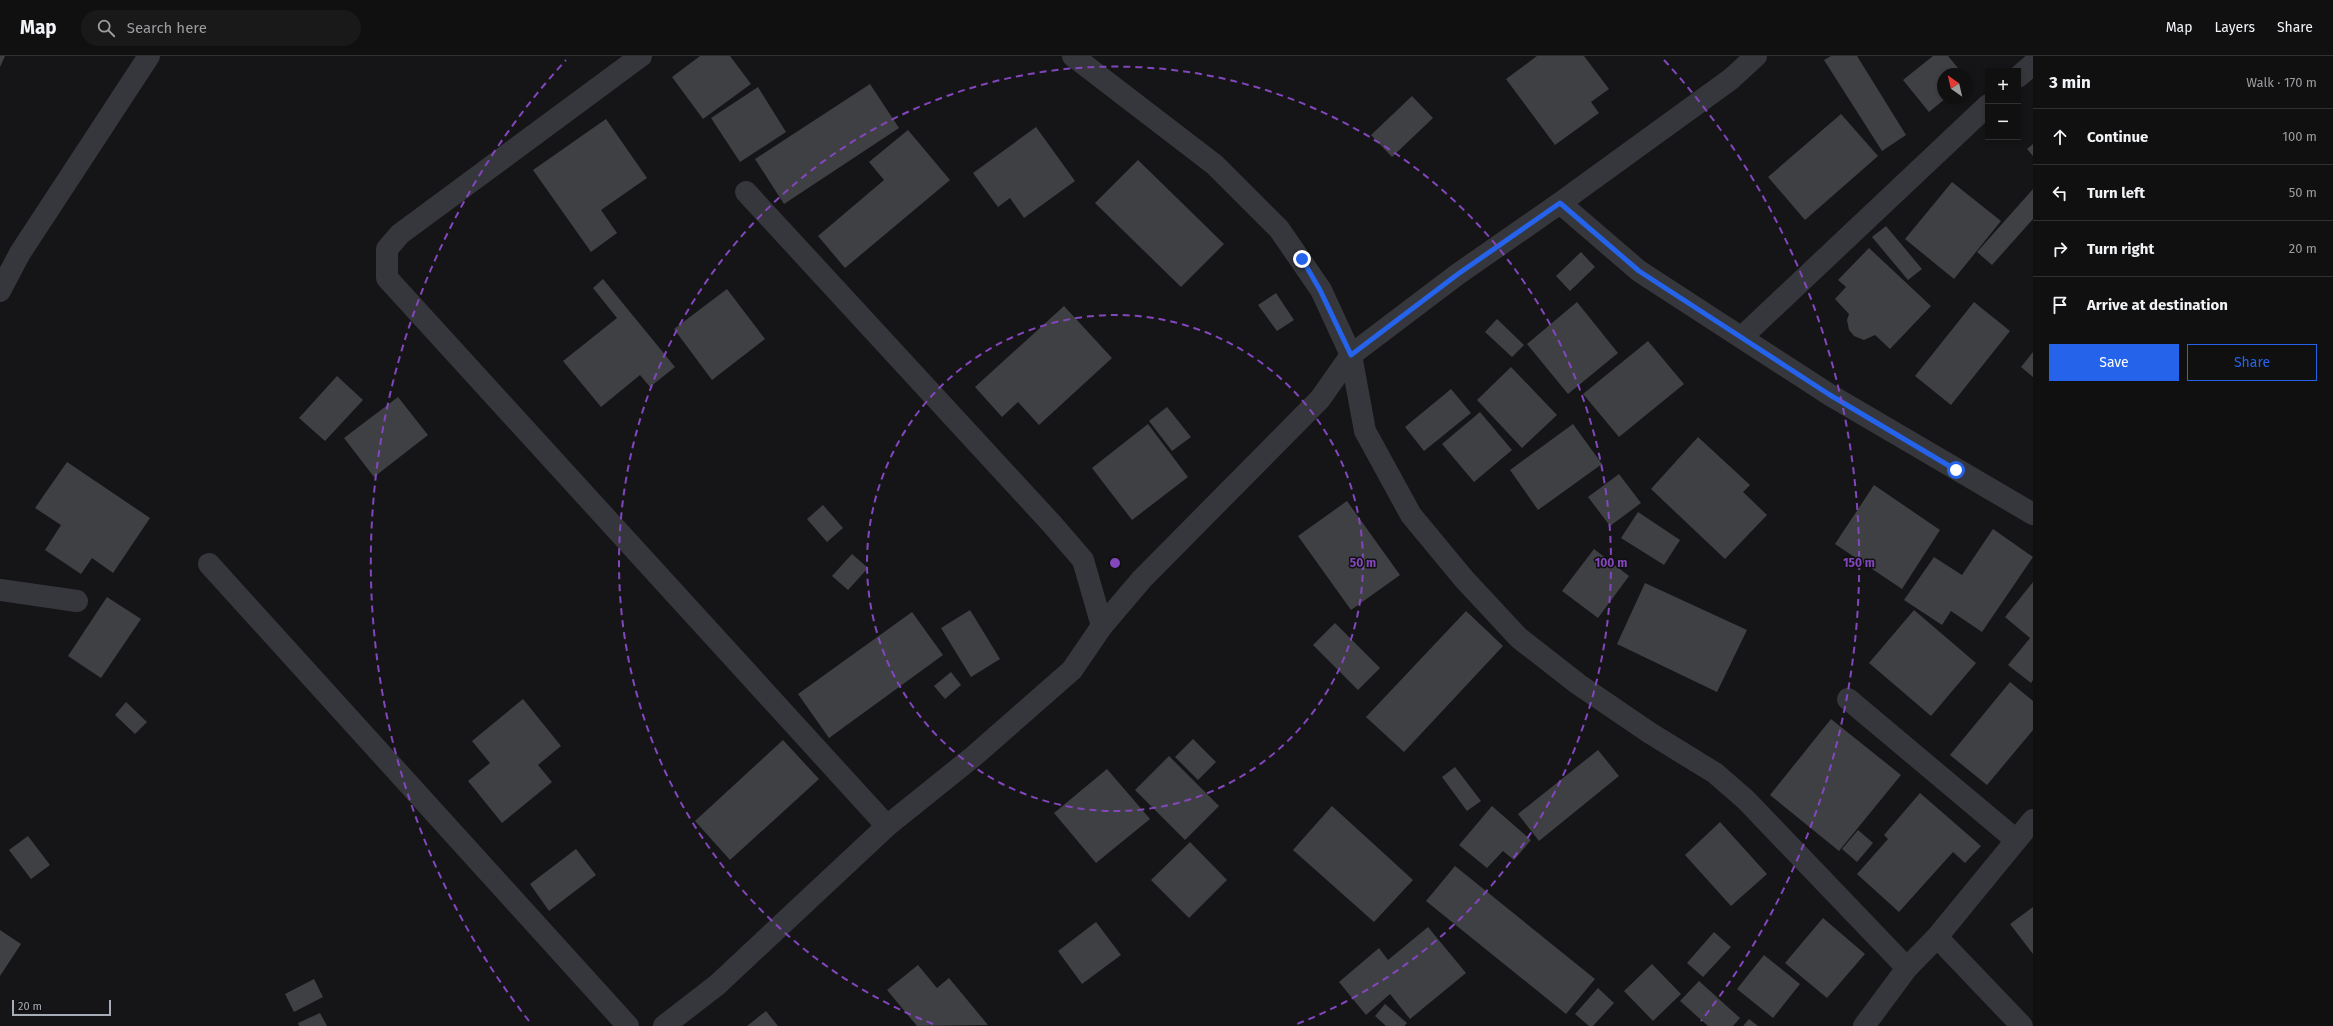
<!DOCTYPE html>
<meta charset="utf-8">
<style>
body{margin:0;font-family:"Fira Sans",sans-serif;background:#19191a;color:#f1f3f6}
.controls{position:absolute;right:12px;top:12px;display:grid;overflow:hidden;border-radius:0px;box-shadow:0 2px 6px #0003}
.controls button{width:36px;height:36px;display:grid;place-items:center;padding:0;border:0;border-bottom:1px solid #303031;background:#101011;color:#f1f3f6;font:20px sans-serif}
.compass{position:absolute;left:1937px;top:12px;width:36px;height:36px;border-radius:50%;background:#101011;box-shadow:0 2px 6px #0003;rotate:326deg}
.scale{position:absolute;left:12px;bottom:10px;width:99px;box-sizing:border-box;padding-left:4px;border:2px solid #a7acb7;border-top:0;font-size:11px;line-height:14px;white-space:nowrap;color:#a7acb7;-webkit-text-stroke:3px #101012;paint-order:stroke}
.stop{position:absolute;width:12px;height:12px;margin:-9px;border:3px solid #2563eb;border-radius:50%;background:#fff}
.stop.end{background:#2563eb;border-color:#fff;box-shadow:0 1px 4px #0008}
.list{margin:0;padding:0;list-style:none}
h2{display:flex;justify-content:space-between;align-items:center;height:52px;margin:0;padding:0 16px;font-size:17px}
h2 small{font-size:13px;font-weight:400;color:#9c9d9f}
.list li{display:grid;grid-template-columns:26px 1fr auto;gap:12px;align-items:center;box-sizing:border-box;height:56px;padding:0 16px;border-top:1px solid #303031}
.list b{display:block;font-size:15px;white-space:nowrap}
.list em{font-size:13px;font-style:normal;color:#9c9d9f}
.actions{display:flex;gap:8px;padding:12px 16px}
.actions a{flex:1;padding:9px 0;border:1px solid #2563eb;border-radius:0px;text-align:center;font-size:14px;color:#2563eb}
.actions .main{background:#2563eb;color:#fff}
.icon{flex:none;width:22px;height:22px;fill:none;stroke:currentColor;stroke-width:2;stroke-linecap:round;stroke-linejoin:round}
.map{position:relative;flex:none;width:2033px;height:970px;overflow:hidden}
header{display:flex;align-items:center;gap:24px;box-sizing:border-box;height:56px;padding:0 20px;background:#101011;border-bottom:1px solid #303031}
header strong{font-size:19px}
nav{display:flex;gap:22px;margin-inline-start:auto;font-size:14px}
.search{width:280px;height:36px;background:#19191a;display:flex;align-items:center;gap:10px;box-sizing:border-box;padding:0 14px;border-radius:22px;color:#9c9d9f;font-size:15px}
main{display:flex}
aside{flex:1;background:#101011}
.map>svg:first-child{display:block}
.building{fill:#3f4044}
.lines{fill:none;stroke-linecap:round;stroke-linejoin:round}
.minor{stroke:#36373c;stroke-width:22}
.route{stroke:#2563eb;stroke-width:5}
.ring{fill:none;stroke:#8446bd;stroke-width:2;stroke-dasharray:7 5}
.centre{fill:#8446bd;stroke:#101012;stroke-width:2}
.ring-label{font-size:12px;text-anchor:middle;font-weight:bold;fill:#8446bd;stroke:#101012;stroke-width:3;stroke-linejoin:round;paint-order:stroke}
</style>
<header>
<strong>Map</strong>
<div class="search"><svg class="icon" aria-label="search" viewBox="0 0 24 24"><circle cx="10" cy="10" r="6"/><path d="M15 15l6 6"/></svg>Search here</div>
<nav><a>Map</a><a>Layers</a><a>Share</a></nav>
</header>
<main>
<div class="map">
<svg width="2033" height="970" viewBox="0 0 2033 970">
<rect width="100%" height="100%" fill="#151517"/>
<path class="building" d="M0 0H5L0 11Z
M700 0H730L751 28 703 63 672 21Z
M1537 0H1584L1609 33 1591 46 1599 57 1555 89 1506 23Z
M1831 0H1857L1906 79 1882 95 1824 4Z
M1933 0H1948L1963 18H1943V42H1946L1929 56 1903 24Z
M870 28 899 72 784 148 755 103Z
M758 31 786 76 740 106 711 62Z
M1412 40 1433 62 1392 101 1371 79Z
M1841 58 1878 100 1805 164 1768 121Z
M606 63 647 122 601 154 617 177 591 196 533 114Z
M1036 71 1075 125 1024 162 1010 142 998 151 973 117Z
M908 74 950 124 845 212 818 180 884 124 869 106Z
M2033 88V100L2027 93Z
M1138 104 1224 188 1181 231 1095 147Z
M1952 126 2001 165 1954 223 1905 183Z
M2033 133V163L1992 209 1977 196Z
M1886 170 1922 213 1908 224 1872 181Z
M1869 192 1931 250 1890 293 1875 279 1864 284 1854 280 1849 274 1847 264 1849 258 1835 243 1846 231 1838 224Z
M1581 196 1595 211 1570 235 1556 220Z
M603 223 675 311 650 331 640 319 601 351 563 305 617 262 593 232Z
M727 233 765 283 712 324 674 273Z
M1276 237 1294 264 1277 275 1258 249Z
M1577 246 1618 297 1568 338 1527 288Z
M1974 246 2010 275 1951 349 1915 320Z
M1064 250 1112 302 1039 369 1018 346 1002 361 975 331Z
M1497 263 1524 289 1512 301 1485 276Z
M1648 285 1684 328 1619 381 1583 338Z
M2033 296V321L2021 311Z
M1511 311 1557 359 1522 392 1477 344Z
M337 320 363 344 325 385 299 362Z
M1451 333 1471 357 1424 395 1405 371Z
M398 341 428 379 374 421 344 382Z
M1167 351 1191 381 1172 395 1149 365Z
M1480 356 1512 394 1474 426 1442 388Z
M1148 368 1188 421 1132 464 1092 412Z
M1573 368 1602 408 1538 454 1510 414Z
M1698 381 1750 429 1743 436 1767 459 1725 503 1651 433Z
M67 406 150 462 113 517 92 502 81 518 45 494 61 469 35 452Z
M1619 418 1641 447 1610 470 1588 441Z
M1874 429 1940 474 1902 533 1835 488Z
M1347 445 1400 519 1351 554 1298 480Z
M823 449 843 472 827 486 807 463Z
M1638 456 1680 484 1664 509 1621 482Z
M1993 473 2033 501 1982 576 1951 555 1942 569 1904 544 1934 501 1962 519Z
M1594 493 1629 520 1598 562 1562 535Z
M852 498 868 512 848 534 832 520Z
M2033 526V624L2031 627 2008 609 2030 582 2005 561Z
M1645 527 1747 574 1717 636 1617 588Z
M107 541 141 563 101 622 68 600Z
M970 554 1000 603 971 621 941 572Z
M1914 554 1976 607 1931 660 1869 607Z
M1466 555 1503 590 1404 696 1366 661Z
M912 556 943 599 829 682 798 638Z
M1335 567 1380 612 1358 634 1313 589Z
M951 616 961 629 945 643 934 630Z
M2010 626 2033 645V674L1987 729 1950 699Z
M523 643 561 690 538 709 552 726 502 767 468 725 490 707 472 685Z
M126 646 147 666 135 678 115 659Z
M1831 663 1901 719 1839 795 1770 739Z
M1193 683 1216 706 1198 724 1175 701Z
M783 684 819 723 730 804 695 765Z
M1598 694 1619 720 1539 785 1518 758Z
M1169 700 1219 750 1185 784 1135 734Z
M1455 711 1481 745 1467 755 1442 721Z
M1107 713 1150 763 1096 807 1054 757Z
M1920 737 1981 790 1965 807 1953 796 1899 856 1857 818 1888 783 1884 779Z
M1332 750 1413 824 1374 866 1293 794Z
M1492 750 1531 784 1514 804 1503 795 1487 812 1459 789Z
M1720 766 1767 818 1731 850 1685 799Z
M1858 774 1873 787 1857 806 1842 793Z
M28 780 50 809 31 823 9 794Z
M1190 786 1227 824 1189 862 1151 824Z
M576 793 596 819 549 855 530 828Z
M1455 810 1595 923 1566 958 1426 845Z
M2033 851V898L2010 868Z
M1823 862 1865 898 1827 942 1785 907Z
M1096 866 1121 899 1082 928 1058 895Z
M1428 871 1466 917 1410 963 1390 938 1366 959 1339 926 1379 892 1388 904Z
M0 874 21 888 0 920Z
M1714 876 1731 891 1703 921 1687 907Z
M1764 899 1800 928 1773 962 1737 933Z
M1652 908 1681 938 1653 965 1624 935Z
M918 909 937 932 949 922 988 969 917 970 887 934Z
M314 923 323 941 294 956 285 938Z
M1699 925 1740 962 1733 970H1708L1680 945Z
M1598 932 1614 947 1593 970H1589L1575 958Z
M1385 948 1407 967 1404 970H1386L1375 960Z
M766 955 778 970H747Z
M320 957 327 970H299L298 967Z
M1749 963 1758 970H1743Z"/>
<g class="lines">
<path class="minor" d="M641 0 400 178 387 193V222L887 770
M1073 0 1215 109 1279 173 1321 234 1351 299 1365 375 1411 459 1464 523 1519 582 1578 628 1650 677 1715 717 1746 744 1907 912
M2018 21 2033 8
M746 136 1051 467 1083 504 1102 570
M1560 147 1639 215 1830 339 2033 458
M0 235 20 197 149 0
M1742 281 1988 49
M209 508 628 970
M0 534 77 545
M1848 643 2016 784
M1937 881 2022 970
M664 970 717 929 887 770 974 700 1072 614 1102 570 1142 523 1320 343 1351 299 1458 218 1560 147 1731 23 1756 0
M1864 970 1907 912 1937 881 2033 764"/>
</g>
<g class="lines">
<path class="route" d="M1302 203 1320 234 1351 299 1458 218 1560 147 1639 215 1830 339 1956 414"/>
</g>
<g class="ring">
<circle cx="1115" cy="507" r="248"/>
<path d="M933 968A496 496 0 1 1 1297 968"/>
<path d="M529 965A744 744 0 0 1 566 4M1664 4A744 744 0 0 1 1701 965"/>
</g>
<circle cx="1115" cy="507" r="6" class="centre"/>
<g class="ring-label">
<text x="1363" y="511">50 m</text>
<text x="1611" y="511">100 m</text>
<text x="1859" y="511">150 m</text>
</g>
</svg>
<div class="controls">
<button>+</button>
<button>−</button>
</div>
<svg class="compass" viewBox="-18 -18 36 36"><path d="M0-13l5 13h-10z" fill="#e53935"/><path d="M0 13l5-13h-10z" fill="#9c9d9f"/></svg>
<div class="scale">20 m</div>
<div class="stop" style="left:1956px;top:414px"></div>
<div class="stop end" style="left:1302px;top:203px"></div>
</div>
<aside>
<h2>3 min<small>Walk · 170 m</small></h2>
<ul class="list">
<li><svg class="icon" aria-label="ahead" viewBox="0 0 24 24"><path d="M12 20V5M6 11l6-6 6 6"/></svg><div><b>Continue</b></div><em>100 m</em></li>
<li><svg class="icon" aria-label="left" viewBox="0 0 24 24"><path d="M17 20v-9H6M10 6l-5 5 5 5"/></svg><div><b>Turn left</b></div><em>50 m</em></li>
<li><svg class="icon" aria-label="right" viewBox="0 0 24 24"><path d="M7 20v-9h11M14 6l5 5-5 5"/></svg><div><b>Turn right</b></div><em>20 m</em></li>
<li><svg class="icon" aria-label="arrive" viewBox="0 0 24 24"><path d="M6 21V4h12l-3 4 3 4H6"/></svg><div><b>Arrive at destination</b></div></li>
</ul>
<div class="actions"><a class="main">Save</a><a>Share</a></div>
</aside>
</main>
